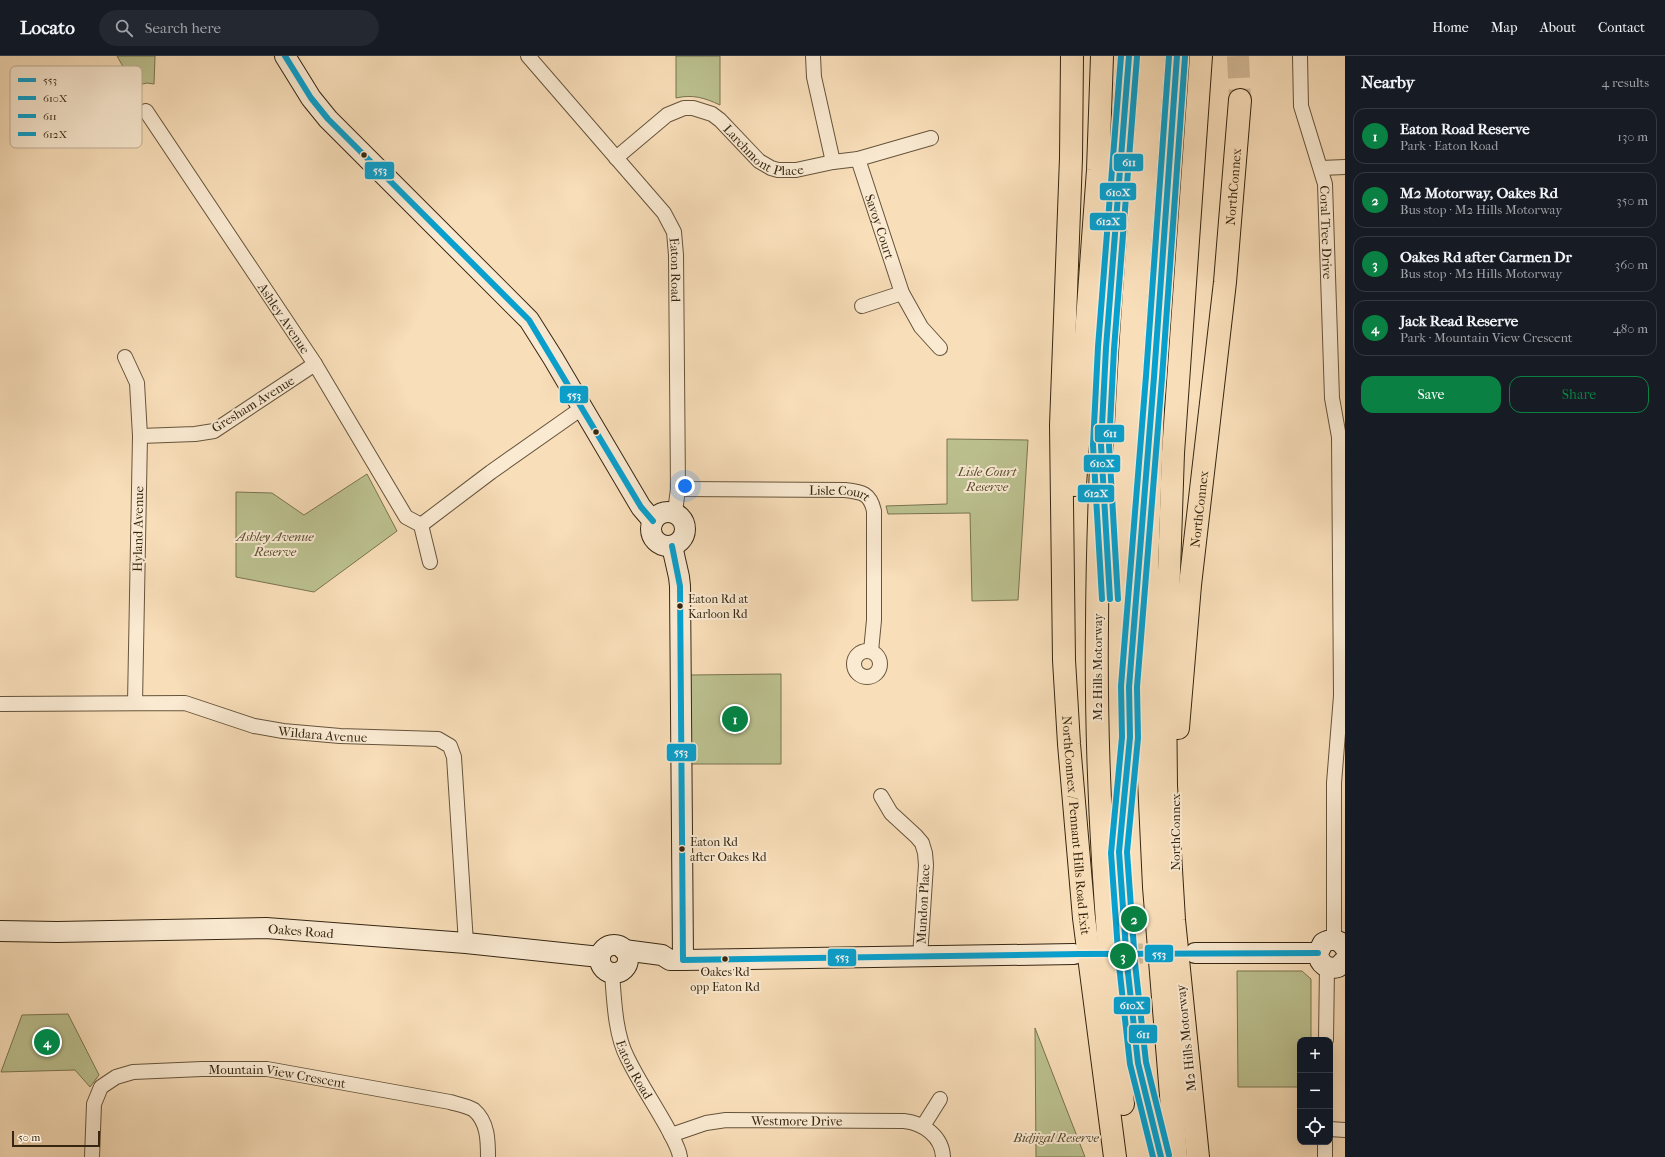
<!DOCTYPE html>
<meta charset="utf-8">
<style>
body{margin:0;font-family:"IM FELL French Canon",serif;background:#242831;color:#f1f3f6}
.controls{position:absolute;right:12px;bottom:12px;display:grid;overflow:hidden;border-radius:8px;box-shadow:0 4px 16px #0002}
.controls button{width:36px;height:36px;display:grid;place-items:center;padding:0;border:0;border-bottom:1px solid #363941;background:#171b24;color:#f1f3f6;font:20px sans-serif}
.scale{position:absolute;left:12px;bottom:10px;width:88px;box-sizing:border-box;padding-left:4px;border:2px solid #362611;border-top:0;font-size:11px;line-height:14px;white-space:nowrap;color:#362611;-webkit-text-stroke:3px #faead2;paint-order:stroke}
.you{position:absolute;left:685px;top:430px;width:14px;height:14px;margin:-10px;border:3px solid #fff;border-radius:50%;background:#1a73e8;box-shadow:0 0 0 6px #1a73e833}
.badge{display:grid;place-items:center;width:26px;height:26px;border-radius:50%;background:#0b8043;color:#fff;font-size:13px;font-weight:700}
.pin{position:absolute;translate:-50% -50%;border:2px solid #fff;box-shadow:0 1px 4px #0006}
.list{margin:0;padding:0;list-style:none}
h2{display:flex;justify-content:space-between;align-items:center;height:52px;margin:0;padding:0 16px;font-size:17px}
h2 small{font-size:13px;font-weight:400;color:#9ea1a6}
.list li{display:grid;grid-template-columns:26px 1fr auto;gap:12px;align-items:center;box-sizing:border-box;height:56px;margin:0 8px 8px;padding:0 8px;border:1px solid #363941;border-radius:12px}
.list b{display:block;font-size:15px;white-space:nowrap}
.list p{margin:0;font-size:13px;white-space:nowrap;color:#9ea1a6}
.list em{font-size:13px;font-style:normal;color:#9ea1a6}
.actions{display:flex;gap:8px;padding:12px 16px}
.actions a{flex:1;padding:9px 0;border:1px solid #0b8043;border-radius:12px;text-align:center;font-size:14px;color:#0b8043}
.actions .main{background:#0b8043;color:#fff}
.icon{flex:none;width:22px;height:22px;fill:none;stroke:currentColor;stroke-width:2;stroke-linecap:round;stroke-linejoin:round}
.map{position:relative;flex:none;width:1345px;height:1101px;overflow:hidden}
header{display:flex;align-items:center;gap:24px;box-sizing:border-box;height:56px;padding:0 20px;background:#171b24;border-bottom:1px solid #363941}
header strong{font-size:19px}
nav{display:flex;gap:22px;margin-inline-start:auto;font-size:14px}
.search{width:280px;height:36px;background:#242831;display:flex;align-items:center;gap:10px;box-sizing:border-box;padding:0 14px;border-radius:22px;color:#9ea1a6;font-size:15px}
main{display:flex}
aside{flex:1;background:#171b24}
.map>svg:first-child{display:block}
.green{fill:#bcc190;stroke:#797450}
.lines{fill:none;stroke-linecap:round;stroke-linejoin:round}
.secondary-tunnel{stroke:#d1b997;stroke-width:20;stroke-dasharray:20 10;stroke-linecap:butt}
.highway-tunnel{stroke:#d1b997;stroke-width:22;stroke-dasharray:22 11;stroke-linecap:butt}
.street-casing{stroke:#66543b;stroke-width:16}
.secondary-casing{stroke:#362611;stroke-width:22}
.highway-casing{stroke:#362611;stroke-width:24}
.street{stroke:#faead2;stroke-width:14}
.secondary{stroke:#faead2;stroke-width:20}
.highway{stroke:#f8deb9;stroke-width:22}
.bus-1-casing{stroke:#faead2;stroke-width:9}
.bus-2-casing{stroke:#faead2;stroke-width:9}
.bus-3-casing{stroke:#faead2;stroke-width:9}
.bus-4-casing{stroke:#faead2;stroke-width:9}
.bus-1{stroke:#08a0ce;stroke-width:6}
.bus-2{stroke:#08a0ce;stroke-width:6}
.bus-3{stroke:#08a0ce;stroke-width:6}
.bus-4{stroke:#08a0ce;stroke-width:6}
.bus-dot{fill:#362611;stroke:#faead2;stroke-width:1.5}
.labels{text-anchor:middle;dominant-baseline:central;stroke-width:4;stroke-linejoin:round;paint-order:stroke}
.bus-label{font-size:12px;fill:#362611;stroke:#faead2;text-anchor:start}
.street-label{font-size:13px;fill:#362611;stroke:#faead2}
.park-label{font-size:13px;font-style:italic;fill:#584d31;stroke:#faead2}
.key{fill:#faead2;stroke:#bfaf98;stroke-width:1}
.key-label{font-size:11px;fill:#362611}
.line-badge{stroke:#faead2;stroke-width:1.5}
.badge-label{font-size:11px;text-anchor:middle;font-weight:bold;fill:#fff}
</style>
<header>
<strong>Locato</strong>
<div class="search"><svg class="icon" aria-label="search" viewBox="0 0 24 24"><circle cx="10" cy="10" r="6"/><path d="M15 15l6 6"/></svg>Search here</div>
<nav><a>Home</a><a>Map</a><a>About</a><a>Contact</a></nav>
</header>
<main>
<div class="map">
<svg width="1345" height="1101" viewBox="0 0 1345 1101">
<rect width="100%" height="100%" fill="#f8deb9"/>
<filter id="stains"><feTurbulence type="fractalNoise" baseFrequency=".005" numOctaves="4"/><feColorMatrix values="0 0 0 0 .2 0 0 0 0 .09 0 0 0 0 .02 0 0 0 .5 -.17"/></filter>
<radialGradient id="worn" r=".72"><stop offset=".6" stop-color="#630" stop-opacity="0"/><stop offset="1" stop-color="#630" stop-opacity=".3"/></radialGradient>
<path class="green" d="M117 0H155L154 28 147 27 134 30Z
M676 0H720V49C705 42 693 38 676 42Z
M947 383 1028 384 1018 544 972 545 970 457 888 458 886 450 947 448Z
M367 418 397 475 314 536 236 521V436L272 437 304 459Z
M781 618V708H689L690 619Z
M1237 915H1302L1311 923V984H1300V1031H1238Z
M68 958 99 1019 90 1031 75 1014 1 1016 22 959Z
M1035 972 1085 1101H1036Z"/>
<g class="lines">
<path class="secondary-tunnel" d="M1093 898 1175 897"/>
<path class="highway-tunnel" d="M1238 0 1240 44"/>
<defs>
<g id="street">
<path id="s1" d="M528 0 664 157 674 176 676 199 678 433 675 456"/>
<path d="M813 0 814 21 833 106"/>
<path id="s2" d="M1300 0 1301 50 1325 128 1332 342 1339 381 1341 640 1334 727V883"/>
<path id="s3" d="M146 55 315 308 406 461 421 469 430 506"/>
<path id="s4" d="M616 102 667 59 684 52H693L712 58 720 64 759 105 771 112 778 114H796L833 106 858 103 931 82"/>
<path id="s5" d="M858 103 902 237 921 271 940 292"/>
<path d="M1321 112 1345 111"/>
<path d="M862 250 902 237"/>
<path d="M125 301 137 327 140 380 135 647"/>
<path d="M140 380 195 378 214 375 315 308"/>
<path id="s6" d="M678 433 845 434C862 436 870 437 874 455V564L871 595"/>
<path d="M421 469 491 416 582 352"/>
<circle cx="867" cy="608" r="13"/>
<path id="s7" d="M0 648 185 647 254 670 283 675 340 680 438 683 450 690 454 701 466 887"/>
<path d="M881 740 891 757 916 780 922 787 925 797 926 809 920 901"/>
<path id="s8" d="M612 917C614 942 615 978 627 1001 639 1026 655 1049 668 1073 672 1081 679 1092 680 1101"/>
<path d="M1326 984 1327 911"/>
<path d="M923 1070 940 1043"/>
<path d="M1330 1073 1345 1074"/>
<path id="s9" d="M671 1079 706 1067 726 1064 904 1065C923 1067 942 1080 943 1101"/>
<path id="s10" d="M92 1101 94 1048 101 1031 116 1021 133 1016 202 1013H267L450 1046C457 1048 468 1050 474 1054 488 1066 488 1085 488 1101"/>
<path d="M1325 1101V1086"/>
</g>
<g id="secondary">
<path d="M285 0 311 42 328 63 529 264 553 302 641 451 653 465"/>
<circle cx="668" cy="473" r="17"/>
<path d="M672 490 679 521 680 530 683 904"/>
<path id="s11" d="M0 875 57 876 266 872 466 887 600 901"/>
<circle cx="614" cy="903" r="14"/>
<path d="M1345 892C1340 883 1331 882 1323 887L1318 897C1319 908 1327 914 1338 911L1345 904"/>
<path d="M624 894 662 899 670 904H683L1074 898"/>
<path d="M1195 897H1318"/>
</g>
<g id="highway">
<path id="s12" d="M1072 0 1071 102 1061 369 1064 604 1069 688 1084 862 1115 1101"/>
<path d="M1075 429 1098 114 1102 0"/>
<path id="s13" d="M1178 672 1190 529 1225 226 1240 44"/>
<path d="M1123 1048C1107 889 1095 729 1097 569 1098 379 1114 189 1129 0"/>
<path d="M1176 1101 1154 831 1149 724 1147 513 1154 321 1177 0"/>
<path d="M1198 1101 1174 864 1166 730 1165 633 1173 397 1201 0"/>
</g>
</defs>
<use href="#street" class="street-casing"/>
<use href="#secondary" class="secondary-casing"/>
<use href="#highway" class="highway-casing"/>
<use href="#street" class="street"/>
<use href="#secondary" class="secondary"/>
<use href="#highway" class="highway"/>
<defs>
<path id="bus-1" d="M285 0 311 42 328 63 529 264 641 451 653 465
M672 490 680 530 683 904
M683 904 1080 898 1318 897"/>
<path id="bus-2" d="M1110 543 1101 389 1106 292 1129 0
M1161 1101 1138 1007 1127 908 1119 796 1130 681 1129 631 1154 321 1177 0"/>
<path id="bus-3" d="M1118 543 1109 389 1114 293 1137 1
M1169 1099 1146 1006 1135 907 1127 796 1138 682 1137 631 1162 322 1185 1"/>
<path id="bus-4" d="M1102 543 1093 389 1098 291 1121 0
M1153 1101 1130 1008 1119 909 1111 797 1122 681 1121 630 1146 320 1169 0"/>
</defs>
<use href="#bus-1" class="bus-1-casing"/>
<use href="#bus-2" class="bus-2-casing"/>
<use href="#bus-3" class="bus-3-casing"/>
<use href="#bus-4" class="bus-4-casing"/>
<use href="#bus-1" class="bus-1"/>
<use href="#bus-2" class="bus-2"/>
<use href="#bus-3" class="bus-3"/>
<use href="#bus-4" class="bus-4"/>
</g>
<g class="bus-dot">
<circle cx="364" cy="99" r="3.5"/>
<circle cx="596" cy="376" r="3.5"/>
<circle cx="680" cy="550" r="3.5"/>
<circle cx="682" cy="793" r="3.5"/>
<circle cx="725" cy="903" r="3.5"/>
</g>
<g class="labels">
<g class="bus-label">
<text x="688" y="543">Eaton Rd at<tspan x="688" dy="15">Karloon Rd</tspan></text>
<text x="690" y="786">Eaton Rd<tspan x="690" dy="15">after Oakes Rd</tspan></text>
<text x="725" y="916" text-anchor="middle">Oakes Rd<tspan x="725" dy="15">opp Eaton Rd</tspan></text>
</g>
<g class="street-label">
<text stroke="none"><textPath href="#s4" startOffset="180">Larchmont Place</textPath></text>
<text stroke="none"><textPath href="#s13" startOffset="544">NorthConnex</textPath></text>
<text stroke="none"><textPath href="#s5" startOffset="71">Savoy Court</textPath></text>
<text stroke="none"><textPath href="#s2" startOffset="180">Coral Tree Drive</textPath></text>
<text stroke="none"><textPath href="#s1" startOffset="267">Eaton Road</textPath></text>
<text stroke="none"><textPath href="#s3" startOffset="249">Ashley Avenue</textPath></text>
<text transform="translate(253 348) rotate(-32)">Gresham Avenue</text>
<text stroke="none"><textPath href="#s6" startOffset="162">Lisle Court</textPath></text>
<text stroke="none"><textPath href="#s13" startOffset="220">NorthConnex</textPath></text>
<text transform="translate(138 473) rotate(-89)">Hyland Avenue</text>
<text transform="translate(1097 611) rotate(-90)">M2 Hills Motorway</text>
<text stroke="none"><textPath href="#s7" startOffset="327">Wildara Avenue</textPath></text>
<text stroke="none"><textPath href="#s12" startOffset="770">NorthConnex / Pennant Hills Road Exit</textPath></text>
<text transform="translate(1175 776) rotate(-90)">NorthConnex</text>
<text transform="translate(923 848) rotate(-87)">Mundon Place</text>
<text stroke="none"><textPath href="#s11" startOffset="301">Oakes Road</textPath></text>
<text transform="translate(1186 982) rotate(-96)">M2 Hills Motorway</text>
<text stroke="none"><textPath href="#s8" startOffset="100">Eaton Road</textPath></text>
<text stroke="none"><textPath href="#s10" startOffset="252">Mountain View Crescent</textPath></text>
<text stroke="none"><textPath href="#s9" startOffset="128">Westmore Drive</textPath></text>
</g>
<g class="park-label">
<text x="987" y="415">Lisle Court<tspan x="987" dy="15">Reserve</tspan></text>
<text x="275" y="480">Ashley Avenue<tspan x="275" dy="15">Reserve</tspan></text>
<text x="1056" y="1081">Bidjigal Reserve</text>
</g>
</g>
<rect x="10" y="10" width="132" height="82" rx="6" class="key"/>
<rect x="18" y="22" width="18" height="4" fill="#08a0ce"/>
<rect x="18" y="40" width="18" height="4" fill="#08a0ce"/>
<rect x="18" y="58" width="18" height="4" fill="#08a0ce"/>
<rect x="18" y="76" width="18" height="4" fill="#08a0ce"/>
<g class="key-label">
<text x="43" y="28">553</text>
<text x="43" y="46">610X</text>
<text x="43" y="64">611</text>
<text x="43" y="82">612X</text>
</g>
<g class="line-badge">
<rect x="1113" y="97" width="31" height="19" rx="4" fill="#08a0ce"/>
<rect x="364" y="105" width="31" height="19" rx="4" fill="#08a0ce"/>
<rect x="1099" y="126" width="38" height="19" rx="4" fill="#08a0ce"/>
<rect x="1089" y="156" width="38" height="19" rx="4" fill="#08a0ce"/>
<rect x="559" y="329" width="30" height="19" rx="4" fill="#08a0ce"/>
<rect x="1094" y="368" width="31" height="19" rx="4" fill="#08a0ce"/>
<rect x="1083" y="398" width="38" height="19" rx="4" fill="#08a0ce"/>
<rect x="1077" y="428" width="38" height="19" rx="4" fill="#08a0ce"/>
<rect x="666" y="687" width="31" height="19" rx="4" fill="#08a0ce"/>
<rect x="1144" y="888" width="30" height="19" rx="4" fill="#08a0ce"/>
<rect x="827" y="892" width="30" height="19" rx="4" fill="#08a0ce"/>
<rect x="1113" y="940" width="38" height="19" rx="4" fill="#08a0ce"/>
<rect x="1128" y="968" width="30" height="20" rx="4" fill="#08a0ce"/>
</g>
<g class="badge-label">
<text x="1129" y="110">611</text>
<text x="380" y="118">553</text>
<text x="1118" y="140">610X</text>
<text x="1108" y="169">612X</text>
<text x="574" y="343">553</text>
<text x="1110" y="381">611</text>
<text x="1102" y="411">610X</text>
<text x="1096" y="441">612X</text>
<text x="681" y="700">553</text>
<text x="1159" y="902">553</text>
<text x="842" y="905">553</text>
<text x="1132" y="953">610X</text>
<text x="1143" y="982">611</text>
</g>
<rect width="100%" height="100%" filter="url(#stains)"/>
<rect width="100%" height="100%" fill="url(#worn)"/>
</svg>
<div class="controls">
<button>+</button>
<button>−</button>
<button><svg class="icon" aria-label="locate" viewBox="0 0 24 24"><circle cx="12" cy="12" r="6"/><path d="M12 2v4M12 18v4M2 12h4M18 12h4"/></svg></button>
</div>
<div class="scale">50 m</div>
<div class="you"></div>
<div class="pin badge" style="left:735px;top:663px">1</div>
<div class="pin badge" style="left:1134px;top:863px">2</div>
<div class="pin badge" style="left:1123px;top:900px">3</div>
<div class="pin badge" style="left:47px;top:986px">4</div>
</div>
<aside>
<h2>Nearby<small>4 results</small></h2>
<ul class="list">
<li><span class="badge">1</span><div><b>Eaton Road Reserve</b><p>Park · Eaton Road</p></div><em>130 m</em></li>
<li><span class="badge">2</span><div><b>M2 Motorway, Oakes Rd</b><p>Bus stop · M2 Hills Motorway</p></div><em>350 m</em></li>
<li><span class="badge">3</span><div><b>Oakes Rd after Carmen Dr</b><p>Bus stop · M2 Hills Motorway</p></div><em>360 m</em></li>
<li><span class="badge">4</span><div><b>Jack Read Reserve</b><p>Park · Mountain View Crescent</p></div><em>480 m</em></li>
</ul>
<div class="actions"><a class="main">Save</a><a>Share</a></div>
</aside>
</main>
